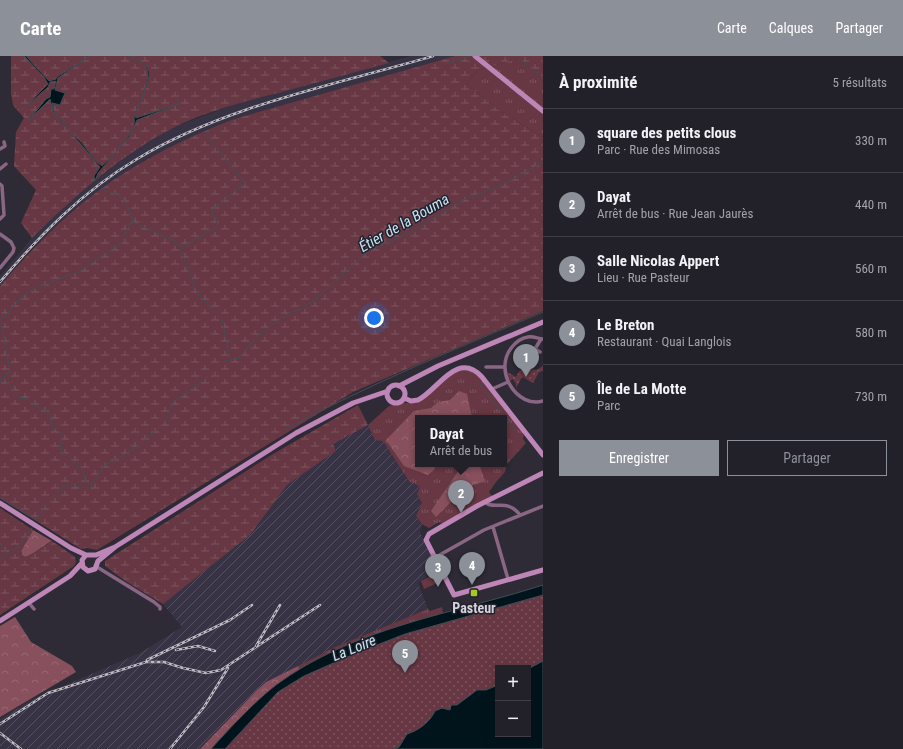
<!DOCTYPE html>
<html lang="fr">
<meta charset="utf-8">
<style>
body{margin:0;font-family:"Roboto Condensed",sans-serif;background:#2a2830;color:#f1f3f6}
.controls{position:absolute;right:12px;bottom:12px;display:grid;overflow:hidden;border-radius:0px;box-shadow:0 4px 16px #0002}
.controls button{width:36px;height:36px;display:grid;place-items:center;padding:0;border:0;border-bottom:1px solid #3f3e45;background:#222028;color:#f1f3f6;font:20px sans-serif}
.you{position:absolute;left:374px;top:262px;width:14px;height:14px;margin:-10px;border:3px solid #fff;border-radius:50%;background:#1a73e8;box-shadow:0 0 0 6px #1a73e833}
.badge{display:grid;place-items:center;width:26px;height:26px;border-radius:50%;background:#8c9099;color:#fff;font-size:13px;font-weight:700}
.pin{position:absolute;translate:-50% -33px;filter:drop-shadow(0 1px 2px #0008)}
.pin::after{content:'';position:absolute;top:21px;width:14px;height:12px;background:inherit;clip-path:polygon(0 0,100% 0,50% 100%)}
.popup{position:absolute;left:415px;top:359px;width:92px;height:52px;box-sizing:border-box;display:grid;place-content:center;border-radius:0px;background:#222028;filter:drop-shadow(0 1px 3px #0005);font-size:13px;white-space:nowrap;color:#a2a3a8}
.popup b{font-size:15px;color:#f1f3f6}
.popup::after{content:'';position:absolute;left:50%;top:100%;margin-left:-8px;border:8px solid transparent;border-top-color:#222028}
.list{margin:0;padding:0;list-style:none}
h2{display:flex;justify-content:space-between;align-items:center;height:52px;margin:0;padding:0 16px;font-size:17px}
h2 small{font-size:13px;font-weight:400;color:#a2a3a8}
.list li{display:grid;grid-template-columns:26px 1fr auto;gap:12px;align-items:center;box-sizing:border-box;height:64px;padding:0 16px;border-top:1px solid #3f3e45}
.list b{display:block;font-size:15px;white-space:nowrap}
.list p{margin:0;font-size:13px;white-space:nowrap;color:#a2a3a8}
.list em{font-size:13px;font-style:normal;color:#a2a3a8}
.actions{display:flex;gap:8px;padding:12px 16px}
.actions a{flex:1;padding:9px 0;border:1px solid #8c9099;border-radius:0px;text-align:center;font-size:14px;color:#8c9099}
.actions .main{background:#8c9099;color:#fff}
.map{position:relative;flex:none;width:543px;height:693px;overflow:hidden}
header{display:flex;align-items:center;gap:24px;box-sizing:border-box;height:56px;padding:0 20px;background:#8c9099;color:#fff}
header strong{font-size:19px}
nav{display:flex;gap:22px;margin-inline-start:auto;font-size:14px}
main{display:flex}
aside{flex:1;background:#222028}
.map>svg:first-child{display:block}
.built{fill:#383344}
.industrial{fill:url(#industrial-furrows)}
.grass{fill:url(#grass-tufts);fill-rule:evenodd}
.forest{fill:url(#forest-crowns)}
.wetland{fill:url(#wetland-marsh)}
.park{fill:url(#park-dots)}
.water{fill:#02141b;stroke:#414d55}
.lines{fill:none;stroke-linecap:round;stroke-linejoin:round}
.stream{stroke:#414d55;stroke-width:1}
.street{stroke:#896784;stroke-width:3.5}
.secondary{stroke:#bd86b6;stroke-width:5}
.rail-casing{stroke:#bdbbc4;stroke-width:2.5}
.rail{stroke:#24212c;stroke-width:1;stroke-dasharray:3;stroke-linecap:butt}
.poi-dot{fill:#a3c927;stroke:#24212c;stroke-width:1.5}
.labels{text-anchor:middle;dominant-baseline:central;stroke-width:3;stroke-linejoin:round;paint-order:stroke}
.poi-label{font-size:14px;font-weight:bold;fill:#d5d3db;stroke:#24212c}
.water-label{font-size:15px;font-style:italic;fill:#c3e6f5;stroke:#24212c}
</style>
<header>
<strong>Carte</strong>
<nav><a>Carte</a><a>Calques</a><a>Partager</a></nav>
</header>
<main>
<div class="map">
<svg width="543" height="693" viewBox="0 0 543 693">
<defs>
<pattern id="industrial-furrows" width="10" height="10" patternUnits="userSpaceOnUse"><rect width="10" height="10" fill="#383344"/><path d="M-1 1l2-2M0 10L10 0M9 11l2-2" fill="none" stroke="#54505e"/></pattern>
<pattern id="grass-tufts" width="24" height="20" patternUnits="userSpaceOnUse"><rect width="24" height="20" fill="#673843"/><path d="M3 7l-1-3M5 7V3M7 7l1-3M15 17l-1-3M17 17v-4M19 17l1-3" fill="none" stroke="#7c545e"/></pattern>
<pattern id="forest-crowns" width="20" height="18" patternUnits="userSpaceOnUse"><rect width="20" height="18" fill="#87505c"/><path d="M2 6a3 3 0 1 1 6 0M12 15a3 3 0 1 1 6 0" fill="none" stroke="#976873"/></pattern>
<pattern id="wetland-marsh" width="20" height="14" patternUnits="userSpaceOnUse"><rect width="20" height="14" fill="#673843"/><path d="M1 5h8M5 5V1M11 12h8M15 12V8" fill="none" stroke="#7c545e"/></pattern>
<pattern id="park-dots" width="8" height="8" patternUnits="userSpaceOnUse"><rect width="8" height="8" fill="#673843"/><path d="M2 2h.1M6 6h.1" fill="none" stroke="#7c545e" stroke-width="1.8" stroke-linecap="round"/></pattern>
</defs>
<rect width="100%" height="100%" fill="#2e2b36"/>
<path class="built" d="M411 0H455L234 63 167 93 145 104 71 156 29 195 0 230V220L32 182 74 141 137 92 175 71 229 50Z"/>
<path class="industrial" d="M368 369 372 375 383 385 409 425 420 431 417 438 422 447 416 460 422 468 420 474 421 479 440 515 429 519 418 527 428 553 335 591 266 626 246 645 200 693H0V663L33 643 140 597 182 571 163 548 250 479 287 429 336 395 332 388Z"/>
<path class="grass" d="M519 2 543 22V52L500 19 498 22 543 57V81L503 57 466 28 478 15Z
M463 314 470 315 480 321 524 377 523 383 526 387 507 408 505 416 496 426 489 436 492 440 442 468 439 466 429 472 422 468 416 460 422 447 417 438 420 431 409 425 383 385 375 384 368 369 389 350 403 347H417L456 315ZM418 362H504V408H418Z
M440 515 444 524 424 533 421 525Z
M442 551 443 557 381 576 300 614 298 610 335 591 428 553 430 555Z"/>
<path class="forest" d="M459 335 467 338 472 362H418V408H436L434 414 428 419 404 410 386 384 414 355 431 352 438 346 450 344Z
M463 408H479L485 425 465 432 436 461 431 455Z
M33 474 52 485C42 490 33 499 25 501L22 499 21 494Z
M15 561 31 586 72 610 76 616 0 661V570Z
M298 610 300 614C265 635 238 663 211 693H200L256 635 266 626Z"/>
<path class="wetland" d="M11 0H380L389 7C352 17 315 27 278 37 243 46 207 55 175 71 120 99 75 140 32 182L21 167 36 134 14 110 16 76 24 62 13 49 11 37Z
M455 0H543V22L519 2 478 15 466 28 503 57 543 81V255L353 336 97 494 87 492 81 493 0 442V230C42 180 88 136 146 104 174 88 204 75 234 63Z
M358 349 368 369 333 388 336 395 287 429 250 479 163 548 127 526 105 510V505L273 398Z
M0 452 33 474 22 494V499L25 501C33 499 43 490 52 485L75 501 76 506 74 510 0 559Z"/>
<path class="park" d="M543 310V315L539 316 533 327 522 321 516 332V328L513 323 510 325 507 316 516 321 521 312 537 314Z
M543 539V605L528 613 498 612V629L486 635 477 634 450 654 433 660 417 675 407 678 399 691 394 693H225L278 636 304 620 354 598 405 578Z"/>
<path class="water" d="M24 0H26L49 25 56 23 57 21 90 0 58 22 55 34 65 37 60 49 52 47C53 62 72 76 81 86 88 94 93 104 102 110 112 101 138 75 134 61 138 50 153 20 146 11 142 6 135 3 130 0 136 3 147 8 149 15 151 24 138 50 135 60L136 62 179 48 194 63 179 48 137 64 129 81 98 117 95 125 94 120 100 111 53 55 50 43 29 64 46 43 50 41 51 33H54L56 25 50 26 48 31 22 54 48 28 44 21Z
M543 529V539L405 578 354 598 304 620 278 636 225 693H211C232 670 252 648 276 629 354 571 453 558 543 529Z
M543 605V693H394L399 691 407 678C418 675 430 666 435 655L442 652 450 654 451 649H457L477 634H486L498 629V678H528V613Z"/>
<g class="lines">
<path class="stream" d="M519 2 543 22
M446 8 471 0
M133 166 175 185 179 190 198 238 222 263 230 303
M180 192 218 170 212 154 245 127 205 77
M5 324 20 342 28 343 37 351 47 355 50 360 53 371 62 378 60 394 83 414 85 425 91 429
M0 325 10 315 1 264C10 257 15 246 24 239 39 228 60 224 77 216 93 208 105 195 121 188L129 169 133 166C130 155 126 140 113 137 108 135 105 136 101 132
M480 328 515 374
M286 373C369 328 456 293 543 256
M0 442 36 464 47 447 66 429 90 432 104 410 134 393 158 372 165 365 173 346 205 323 222 306 239 302 254 284 270 270 289 257 303 252 316 243 369 194 408 178 465 143 502 129 543 106
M0 487 7 498
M0 502 19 490 32 472"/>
<path class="street" d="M0 93 5 90 4 86
M0 113 6 108
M0 128 2 130 4 159 0 163
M0 178 11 186 14 192 13 196 0 212
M543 283C538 283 534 280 528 281 522 282 516 286 512 291 492 315 518 353 543 345
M540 296 535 293 541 283
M486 311H504
M492 333 508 326
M485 446C494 455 506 441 520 459
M493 471 508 523
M436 501 484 474 543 450
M97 511 154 546 160 551V553
M29 547 34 553"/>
<path class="secondary" d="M475 0 543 55
M387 338a9 9 0 1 1 18 0a9 9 0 1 1-18 0Z
M399 330 438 310 543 266
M404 342 411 345 418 344C438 334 457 294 482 321L543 399
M543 417 477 450 429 478 426 484 454 539 543 514
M0 447 71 492 86 499
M115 491 96 499H86L82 504 83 511 88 515 95 513 98 505 115 491 296 377 353 347 388 335
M0 565 70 520 82 507"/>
<defs>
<path id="rail" d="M0 226C40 179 83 135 137 103 225 50 334 29 433 0
M256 590 280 549
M176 594 198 590 215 595
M147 604 230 564 252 549
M0 668 48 637 146 606H164L183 612 206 617 221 614 320 549
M0 677 21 693
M170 693 204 651 228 612"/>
</defs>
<use href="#rail" class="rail-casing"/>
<use href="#rail" class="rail"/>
</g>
<rect class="poi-dot" x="470" y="533" width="8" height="8" rx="2"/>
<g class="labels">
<g class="poi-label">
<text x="474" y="552">Pasteur</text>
</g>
<g class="water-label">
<text transform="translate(404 167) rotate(-30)">Étier de la Bouma</text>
<text transform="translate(354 592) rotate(-22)">La Loire</text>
</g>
</g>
</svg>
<div class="controls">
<button>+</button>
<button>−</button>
</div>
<div class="you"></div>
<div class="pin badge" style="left:526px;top:321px">1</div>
<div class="pin badge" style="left:461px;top:457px">2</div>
<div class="popup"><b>Dayat</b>Arrêt de bus</div>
<div class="pin badge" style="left:438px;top:531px">3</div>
<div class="pin badge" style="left:472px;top:529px">4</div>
<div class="pin badge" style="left:405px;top:617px">5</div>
</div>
<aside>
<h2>À proximité<small>5 résultats</small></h2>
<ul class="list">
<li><span class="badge">1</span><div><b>square des petits clous</b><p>Parc · Rue des Mimosas</p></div><em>330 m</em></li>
<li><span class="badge">2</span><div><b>Dayat</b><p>Arrêt de bus · Rue Jean Jaurès</p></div><em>440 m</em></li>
<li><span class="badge">3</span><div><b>Salle Nicolas Appert</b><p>Lieu · Rue Pasteur</p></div><em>560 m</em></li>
<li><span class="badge">4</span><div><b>Le Breton</b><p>Restaurant · Quai Langlois</p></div><em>580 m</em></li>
<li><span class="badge">5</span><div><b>Île de La Motte</b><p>Parc</p></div><em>730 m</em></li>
</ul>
<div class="actions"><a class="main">Enregistrer</a><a>Partager</a></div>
</aside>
</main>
